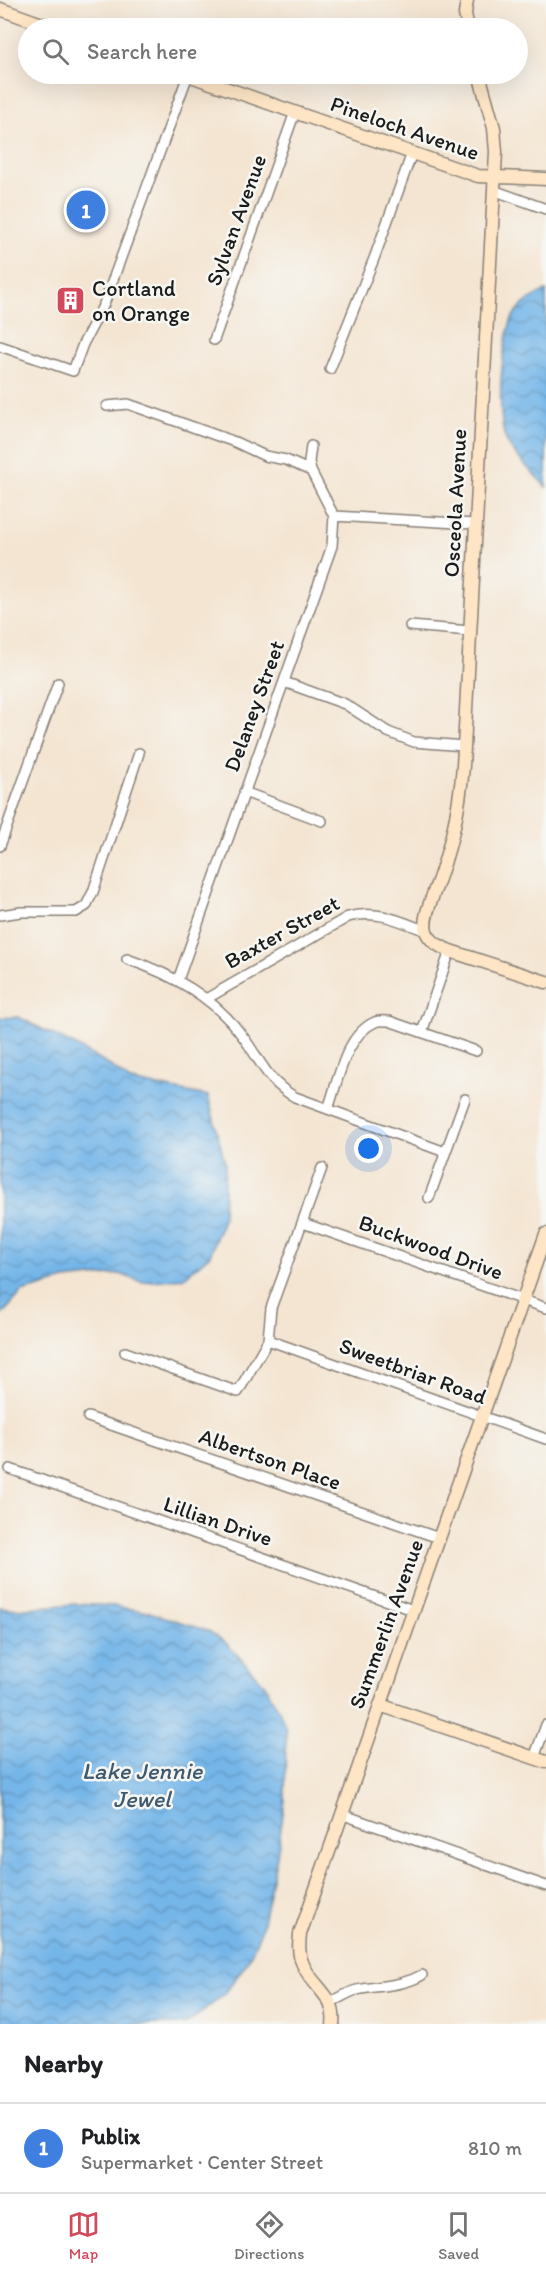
<!DOCTYPE html>
<meta charset="utf-8">
<style>
body{margin:0;font-family:Itim,sans-serif;background:#f2f2f2;color:#202124}
.you{position:absolute;left:369px;top:1149px;width:21px;height:21px;margin:-15px;border:4px solid #fff;border-radius:50%;background:#1a73e8;box-shadow:0 0 0 9px #1a73e833}
.badge{display:grid;place-items:center;width:39px;height:39px;border-radius:50%;background:#d1495b;color:#fff;font-size:20px;font-weight:700}
.pin{position:absolute;translate:-50% -50%;border:3px solid #fff;box-shadow:0 2px 6px #0006}
.list{margin:0;padding:0;list-style:none}
h2{display:flex;justify-content:space-between;align-items:center;height:78px;margin:0;padding:0 24px;font-size:26px}
h2 small{font-size:20px;font-weight:400;color:#757577}
.list li{display:grid;grid-template-columns:39px 1fr auto;gap:18px;align-items:center;box-sizing:border-box;height:90px;padding:0 24px;border-top:2px solid #e0e0e0}
.list b{display:block;font-size:22px;white-space:nowrap}
.list p{margin:0;font-size:20px;white-space:nowrap;color:#757577}
.list em{font-size:20px;font-style:normal;color:#757577}
.icon{flex:none;width:33px;height:33px;fill:none;stroke:currentColor;stroke-width:2;stroke-linecap:round;stroke-linejoin:round}
.map{position:relative;flex:none;width:546px;height:2024px;overflow:hidden}
.search{position:absolute;background:#fff;box-shadow:0 6px 24px #0002;left:18px;right:18px;top:18px;height:66px;display:flex;align-items:center;gap:15px;box-sizing:border-box;padding:0 21px;border-radius:33px;color:#757577;font-size:22px}
.sheet{height:168px;background:#fff}
nav{display:flex;justify-content:space-around;align-items:center;box-sizing:border-box;height:84px;border-top:2px solid #e0e0e0;background:#fff;font-size:16px;color:#757577}
nav a{display:grid;justify-items:center;gap:3px}
nav .on{color:#d1495b}
.map>svg:first-child{display:block}
.water{fill:url(#water-waves);stroke:#486982;stroke-width:1.5}
.lines{fill:none;stroke-linecap:round;stroke-linejoin:round}
.street-casing{stroke:#888077;stroke-width:12}
.secondary-casing{stroke:#888077;stroke-width:15}
.street{stroke:#fff;stroke-width:9}
.secondary{stroke:#fde5c5;stroke-width:12}
.labels{text-anchor:middle;dominant-baseline:central;stroke-width:5;stroke-linejoin:round;paint-order:stroke}
.street-label{font-size:22px;fill:#1c1c1c;stroke:#f6f6f2}
.poi-label{font-size:22px;fill:#1c1c1c;stroke:#f6f6f2;text-anchor:start}
.water-label{font-size:24px;font-style:italic;fill:#3f5a6e;stroke:#f6f6f2}
</style>
<div class="map">
<svg width="546" height="2024" viewBox="0 0 546 2024">
<defs>
<pattern id="water-waves" width="16" height="10" patternUnits="userSpaceOnUse" patternTransform="scale(1.5)"><rect width="16" height="10" fill="#74b6e9"/><path d="M0 5q4-4 8 0t8 0" fill="none" stroke="#5e93bc"/></pattern>
</defs>
<rect width="100%" height="100%" fill="#f6f6f2"/>
<filter id="ink" filterUnits="userSpaceOnUse"><feTurbulence type="fractalNoise" baseFrequency=".0167" numOctaves="2"/><feDisplacementMap in="SourceGraphic" scale="12" xChannelSelector="R" yChannelSelector="G"/><feConvolveMatrix kernelMatrix="1 2 1 2 8 2 1 2 1" color-interpolation-filters="sRGB"/></filter>
<filter id="wash" filterUnits="userSpaceOnUse"><feTurbulence type="fractalNoise" baseFrequency=".008" numOctaves="4" result="noise"/><feDisplacementMap in="SourceGraphic" scale="24" xChannelSelector="R" yChannelSelector="G"/><feGaussianBlur stdDeviation="1.35" result="paint"/><feColorMatrix in="noise" values="0 0 0 0 0 0 0 0 0 0 0 0 0 0 0 0 0 1.4 0 .05"/><feComposite in="paint" operator="in"/></filter>
<g filter="url(#wash)">
<rect width="100%" height="100%" fill="#f4e5d2"/>
<path class="water" d="M546 291V487C535 474 514 456 507 442 495 420 501 331 516 312 523 303 536 295 546 291Z
M18 1017 74 1045 112 1067 130 1081 208 1096 225 1163 223 1219 210 1255 183 1278 142 1282 120 1274 65 1280 22 1292 0 1317V1018Z
M77 1604 114 1606 149 1612 209 1631 226 1643 265 1685 279 1710 286 1729 285 1800 277 1856 261 1931 248 1961 225 1994 187 2024H0V1607L16 1609Z"/>
</g>
<g filter="url(#ink)">
<g class="lines">
<defs>
<path id="street" d="M493 190 546 209
M214 340 295 112
M0 346 73 371 83 344 104 304 188 75
M330 369 375 256 412 153
M107 406 128 404 235 442 265 456 286 460 311 471
M334 516 475 524
M410 626 470 631
M284 682 345 704 388 732 414 742 464 746
M244 792 322 821
M0 846 58 683
M0 915 21 912H76L86 906 93 892 139 753
M127 959C174 975 215 998 244 1038 262 1063 267 1081 295 1097L445 1152
M178 980 332 546 334 516 311 471 309 462 311 446
M206 999 348 917C376 909 400 921 426 931
M422 1032 450 951
M328 1109C338 1082 345 1035 375 1022 379 1020 385 1021 389 1021L476 1051
M429 1198 465 1099
M303 1223 546 1308
M268 1340 546 1439
M125 1352 238 1392 268 1340 271 1308 322 1168
M88 1417 439 1538
M10 1469 413 1610
M534 1758 546 1725
M341 1814 546 1886
M331 2002C340 1998 348 1992 357 1990 380 1985 401 1987 422 1975"/>
<path id="secondary" d="M467 0 465 14 468 28
M0 9 53 28
M185 74 478 176 546 179
M479 74 494 128 496 152 463 766C459 813 450 851 433 895 429 906 423 920 426 931 430 942 441 947 450 951L546 982
M380 1705 546 1762
M333 2024C337 1995 310 1986 302 1962 298 1953 299 1943 300 1934L546 1234"/>
</defs>
<use href="#street" class="street-casing"/>
<use href="#secondary" class="secondary-casing"/>
<use href="#street" class="street"/>
<use href="#secondary" class="secondary"/>
</g>
</g>
<defs>
<symbol id="building-square" viewBox="-11 -11 22 22"><rect x="-9" y="-9" width="18" height="18" rx="4" fill="#d1495b" stroke="#f6f6f2"/><path d="M-4-6H4V6H1V3H-1V6H-4ZM-2.5-4.3h1.7v1.8h-1.7ZM.8-4.3h1.7v1.8H.8ZM-2.5-1h1.7V.8h-1.7ZM.8-1h1.7V.8H.8Z" fill="#fff"/></symbol>
</defs>
<g fill-rule="evenodd">
<use href="#building-square" x="54" y="284" width="33" height="33"/>
</g>
<g class="labels">
<g class="street-label">
<text transform="translate(405 128) rotate(19)">Pineloch Avenue</text>
<text transform="translate(236 220) rotate(-70)">Sylvan Avenue</text>
<text transform="translate(455 503) rotate(-87)">Osceola Avenue</text>
<text transform="translate(254 706) rotate(-70)">Delaney Street</text>
<text transform="translate(282 932) rotate(-29)">Baxter Street</text>
<text transform="translate(431 1247) rotate(20)">Buckwood Drive</text>
<text transform="translate(413 1371) rotate(20)">Sweetbriar Road</text>
<text transform="translate(270 1459) rotate(19)">Albertson Place</text>
<text transform="translate(218 1521) rotate(19)">Lillian Drive</text>
<text transform="translate(386 1624) rotate(-70)">Summerlin Avenue</text>
</g>
<g class="poi-label">
<text x="92" y="288">Cortland<tspan x="92" dy="25">on Orange</tspan></text>
</g>
<g class="water-label">
<text x="142" y="1770">Lake Jennie<tspan x="142" dy="28">Jewel</tspan></text>
</g>
</g>
</svg>
<div class="you"></div>
<div class="pin badge" style="left:86px;top:210px;background:#3f7fe0">1</div>
<div class="search"><svg class="icon" aria-label="search" viewBox="0 0 24 24"><circle cx="10" cy="10" r="6"/><path d="M15 15l6 6"/></svg>Search here</div>
</div>
<section class="sheet">
<h2>Nearby<small></small></h2>
<ul class="list">
<li><span class="badge" style="background:#3f7fe0">1</span><div><b>Publix</b><p>Supermarket · Center Street</p></div><em>810 m</em></li>
</ul>
</section>
<nav>
<a class="on"><svg class="icon" aria-label="map" viewBox="0 0 24 24"><path d="M3 6l6-2 6 2 6-2v14l-6 2-6-2-6 2zM9 4v14M15 6v14"/></svg>Map</a>
<a><svg class="icon" aria-label="directions" viewBox="0 0 24 24"><path d="M12 3l9 9-9 9-9-9zM9 14v-3h6M13 9l2 2-2 2"/></svg>Directions</a>
<a><svg class="icon" aria-label="saved" viewBox="0 0 24 24"><path d="M7 4h10v16l-5-4-5 4z"/></svg>Saved</a>
</nav>
